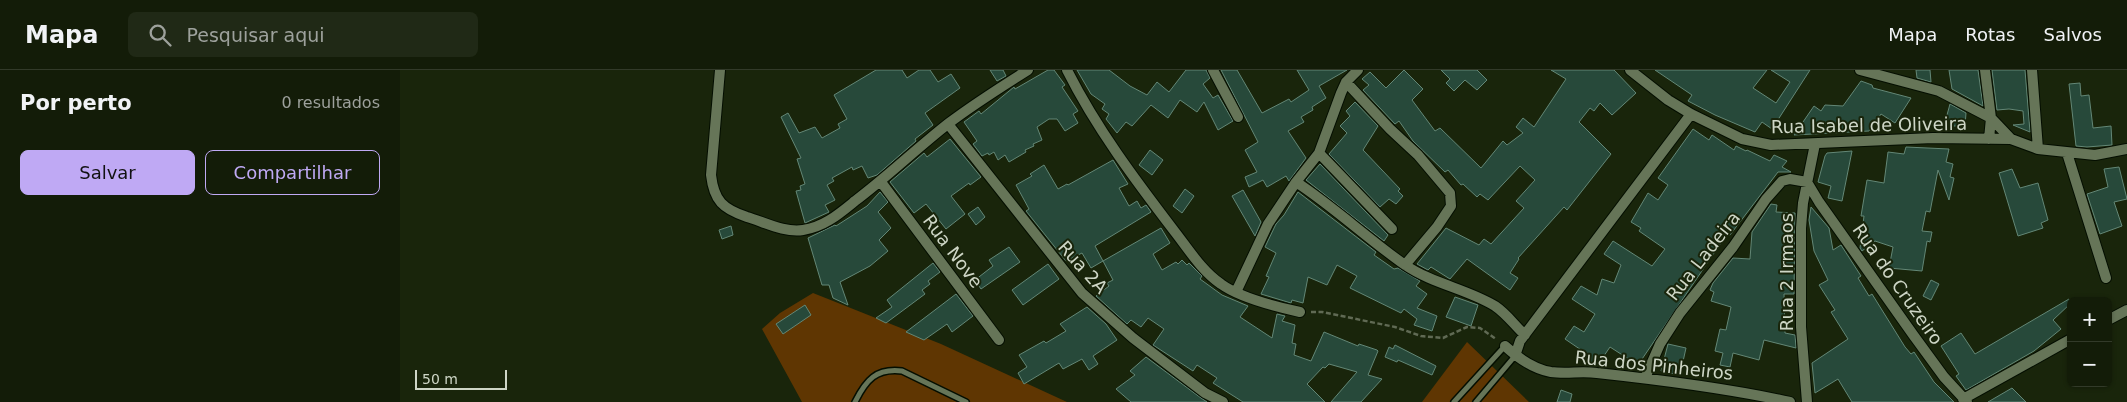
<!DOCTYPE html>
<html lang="pt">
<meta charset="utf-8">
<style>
body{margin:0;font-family:"DejaVu Sans",sans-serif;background:#202916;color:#f1f3f6}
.controls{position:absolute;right:15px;bottom:15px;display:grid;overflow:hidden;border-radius:8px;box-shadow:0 1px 4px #0004}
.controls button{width:45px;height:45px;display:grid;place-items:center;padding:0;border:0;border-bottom:1px solid #323a29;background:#131c08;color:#f1f3f6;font:25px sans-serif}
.scale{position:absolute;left:15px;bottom:12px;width:92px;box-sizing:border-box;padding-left:5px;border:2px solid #ced6c6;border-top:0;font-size:14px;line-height:18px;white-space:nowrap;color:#ced6c6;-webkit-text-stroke:4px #19250b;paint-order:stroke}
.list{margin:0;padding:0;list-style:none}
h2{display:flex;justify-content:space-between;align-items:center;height:65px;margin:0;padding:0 20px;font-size:21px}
h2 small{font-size:16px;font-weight:400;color:#9da19c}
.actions{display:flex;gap:10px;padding:15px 20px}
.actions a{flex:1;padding:11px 0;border:1px solid #bfa9f4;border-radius:8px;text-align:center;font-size:18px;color:#bfa9f4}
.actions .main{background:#bfa9f4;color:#111}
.icon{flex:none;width:28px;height:28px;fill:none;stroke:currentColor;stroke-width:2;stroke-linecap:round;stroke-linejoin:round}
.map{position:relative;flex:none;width:1727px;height:332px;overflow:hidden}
header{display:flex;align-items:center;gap:30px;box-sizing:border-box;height:70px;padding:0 25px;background:#131c08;border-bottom:1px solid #323a29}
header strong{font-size:24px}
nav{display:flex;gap:28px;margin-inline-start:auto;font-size:18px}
.search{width:350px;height:45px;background:#202916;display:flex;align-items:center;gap:12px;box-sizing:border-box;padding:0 18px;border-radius:8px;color:#9da19c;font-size:19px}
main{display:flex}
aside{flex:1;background:#131c08}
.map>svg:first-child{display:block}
.green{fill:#5f3602}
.building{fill:#27493a;stroke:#638776}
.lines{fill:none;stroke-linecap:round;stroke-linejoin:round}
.service-casing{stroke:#040e00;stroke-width:8}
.minor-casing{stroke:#040e00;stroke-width:12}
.path{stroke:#606a54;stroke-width:2.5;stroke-dasharray:5 2.5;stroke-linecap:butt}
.service{stroke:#667558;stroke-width:5}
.minor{stroke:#667558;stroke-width:10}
.labels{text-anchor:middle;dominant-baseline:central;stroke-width:4;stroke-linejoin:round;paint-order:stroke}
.street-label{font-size:18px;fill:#ced6c6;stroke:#19250b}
</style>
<header>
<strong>Mapa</strong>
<div class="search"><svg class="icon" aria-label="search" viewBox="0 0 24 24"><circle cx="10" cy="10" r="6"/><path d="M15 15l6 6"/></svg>Pesquisar aqui</div>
<nav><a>Mapa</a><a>Rotas</a><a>Salvos</a></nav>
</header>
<main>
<aside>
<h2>Por perto<small>0 resultados</small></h2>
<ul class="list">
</ul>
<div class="actions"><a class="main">Salvar</a><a>Compartilhar</a></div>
</aside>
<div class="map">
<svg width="1727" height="332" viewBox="0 0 1727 332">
<rect width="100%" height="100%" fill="#19250b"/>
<path class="green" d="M413 223 541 274 667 332H402L362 259 380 243Z
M1067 272 1129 332H1022Z"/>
<path class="building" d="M476 0H502L507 8 519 0H530L538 12 551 4 560 18 525 43 533 55 515 69 516 71 477 105 468 108 462 96 453 100 452 97 432 108 434 111 427 115 435 130 425 135 429 142 405 153 396 121 401 120 400 116 405 114 397 89 401 88 381 47 388 43 399 63 415 57 422 68 440 58 438 54 447 49 434 25Z
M590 0H603L606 6 597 11Z
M648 0H654L665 15 662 17 678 41 673 44 678 53 665 61 657 49H649L637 57 642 70 633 74 634 76 625 80 626 82 609 92 605 85 598 90 594 82 589 85 588 83 582 86 573 74 577 71 564 52 579 41 581 44 614 17 615 19Z
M677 0H709L730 16 747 25 757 12 769 22 786 0H806L810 8 803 14 813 28 818 25 833 51 818 60 804 32 797 42 780 30 768 48 751 35 732 56 726 52 717 63 706 49 709 44 702 39 705 34 691 24Z
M821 0H837L862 43 889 29 891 32 909 20 897 0H947L919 16 926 28 912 37 913 40 901 47 904 52 888 61 906 88 889 111 886 106 867 117 863 110 849 117 845 107 857 102 845 80 858 72Z
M1004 0 1023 19 1012 30 1035 61 1040 58 1081 98 1103 71 1107 75 1123 63 1116 57 1123 48 1134 57 1166 9 1151 0H1214L1236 23 1212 45 1200 33 1194 41 1190 38 1179 52 1211 84 1167 140 1164 137 1118 188 1119 189 1110 203 1118 208 1110 220 1067 189 1050 209 1031 197 1028 200 1017 194 1046 158 1079 175 1084 169 1091 174 1124 138 1116 131 1135 110 1120 96 1088 130 1080 124 1077 127 1063 114 1061 115 1048 100 1045 102 1013 71 999 51 995 54 963 20 969 15 962 9 970 2 986 18Z
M1041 0H1077L1087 10 1077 20 1065 10 1054 21 1046 13 1050 9Z
M1255 0H1367L1353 18 1376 33 1390 12 1371 0H1410L1372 59 1362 52 1355 62 1315 45 1288 31 1292 25Z
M1516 0H1530L1531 12 1517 8Z
M1549 0H1578L1583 36 1552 19Z
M1592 0H1625L1630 62 1613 55 1624 54 1623 41 1609 39 1597 40Z
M1461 11 1472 15 1473 18 1511 28 1495 53 1481 44 1469 61 1394 65 1414 36 1421 41 1425 35 1443 36Z
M1680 13 1681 26 1689 25 1693 58 1711 56 1712 75 1687 77 1676 76 1669 14Z
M955 32 978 56 963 80 1000 119 998 121 1003 126 996 134 989 129 980 137 929 84 947 63 940 56 950 46 946 41Z
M1550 34 1566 43 1565 56H1544Z
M1293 59 1309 70 1312 65 1334 80 1336 76 1346 81 1347 80 1370 91 1374 85 1387 91 1382 97 1391 102H1378L1330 165 1327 164 1238 295 1210 277 1197 296 1183 295 1190 286 1165 269 1174 256 1184 262 1195 244 1172 229 1181 216 1197 225 1202 209 1214 213 1221 195 1204 184 1213 171 1252 196 1265 179 1239 161 1241 158 1231 152 1248 123 1258 130 1268 115 1258 108Z
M550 69 581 107 570 115 569 113 551 126 565 144 546 159 526 134 514 143 490 112 524 83 527 87Z
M1506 77 1549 79 1546 92 1553 94 1550 107 1554 108 1549 130 1538 100 1530 142 1526 141 1522 161 1532 162 1530 172 1527 171 1522 201 1489 198 1493 177 1475 171 1462 181 1460 178 1464 146H1461L1467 110 1484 113 1488 82 1504 84Z
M750 80 763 90 752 105 739 95Z
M1452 81 1442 131 1428 128 1431 116 1418 112 1425 86 1427 83Z
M713 90 728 114 719 118 729 136 737 131 741 138 746 135 751 142 695 176 703 191 761 158 770 173 753 184 762 200 776 192 778 194 782 190 787 195 789 193 802 206 800 209 822 225 848 236 840 247 872 268 877 244 885 246 882 251 895 255 892 273 896 274 894 285 911 291 924 262 958 276 959 274 977 280 978 281 968 305 982 309 961 332H931L957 302 929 294 925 298 923 297 907 314 925 332H843L813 313 817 308 797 295 793 301 753 275 764 259 748 248 741 257 731 250 727 254 696 226 709 216 707 213 713 210 703 191 691 198 682 183 666 191 626 141 629 139 616 115 632 106 630 104 644 95 658 119 667 114 668 115Z
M920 94 988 165 984 171 906 110Z
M1719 97 1727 129 1714 132 1722 156 1700 164 1687 124 1708 117 1704 99Z
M1612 99 1620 118 1638 113 1648 150 1641 153 1643 158 1618 166 1599 103Z
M785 119 794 126 782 143 773 136Z
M843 120 861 152 855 166 832 126Z
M480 122 488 132 478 142 491 158 479 170 488 181 470 196 440 212 448 235 433 228 429 215H422L408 168 435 155 436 156 467 136Z
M898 122 976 182 974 185 994 199 998 198 1020 211 1016 216 1027 224 1017 238 1037 246 1032 261 1014 255 1017 249 1004 239 1001 243 950 218 957 206 937 195 927 215 908 207 903 233 892 230 891 233 861 224 869 207 866 206 876 183 865 177 876 154 884 145Z
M1371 134 1377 135 1376 142 1395 143 1394 224H1384L1385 263 1395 265 1396 278 1364 270 1359 290 1333 283 1330 297 1320 295 1323 283 1315 281 1320 259 1326 260 1331 237 1311 231 1314 222 1310 220 1313 213 1333 188 1350 189 1352 162Z
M578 137 585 147 576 155 568 144Z
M1411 137 1429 158 1433 180 1441 175 1461 206 1458 208 1469 226 1472 224 1505 277 1511 284 1514 282 1534 312 1554 332H1452L1438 309 1415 323 1412 293 1448 269 1431 242 1435 240 1419 215 1428 210 1414 181 1409 150Z
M331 156 333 165 322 169 319 160Z
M609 177 620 192 581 219 575 210 593 196 589 190Z
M533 193 540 202 528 211 530 214 522 220 525 224 486 253 476 248 492 237 487 230Z
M648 194 659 209 623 235 612 220Z
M1531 210 1539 214 1531 230 1523 226Z
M556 224 573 246 552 262 547 254 524 270 506 262Z
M1055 227 1078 235 1071 256 1046 247Z
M1669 229 1671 233 1653 250 1661 259 1634 281 1566 320 1556 306 1559 304 1541 276 1561 263 1575 284Z
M405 235 411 245 383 264 376 254Z
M687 237 706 254 717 270 693 286 698 294 689 300 682 289 663 299 659 293 624 314 618 303 627 297 619 285 644 271 646 273 666 261 660 254Z
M1268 274 1286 278 1280 305 1261 301Z
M995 275 1036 296 1032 305 998 290 997 292 985 287 989 277 993 279Z
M746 287 801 328 807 332H731L716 319 735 305 730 301Z
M1612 318 1626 332H1588Z
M1161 320 1172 324 1170 332H1157Z"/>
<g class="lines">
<defs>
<path id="service" d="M455 332C466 310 476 298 502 301L566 332
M1054 332 1105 276
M1076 332 1115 286"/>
<path id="minor" d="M320 0 311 105C314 131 323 139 347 147 364 152 385 163 403 160 424 157 439 144 455 131 487 107 517 78 549 53 574 34 601 17 628 0
M667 0C696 58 736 111 775 162 789 180 802 201 821 214 839 227 877 237 900 242
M813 0 838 47
M1230 0 1268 30 1291 44 1342 69 1371 75 1533 68 1611 69 1638 79 1695 85 1727 79
M1460 0 1539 21 1591 48 1611 69
M1585 0 1591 48 1589 69
M1632 0 1638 79
M946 12 990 59 1018 85 1050 123 1051 136 1037 157 1005 195
M548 54 682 223 733 268 805 323 823 332
M919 83 992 159
M1667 83 1706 208
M481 112 599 270
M896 112C934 137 968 169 1005 195 1033 214 1067 219 1095 236 1107 244 1115 256 1125 265
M836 222 868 154 896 112 919 83 941 23 946 12 958 0
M1708 250 1727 240
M1105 276C1118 288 1133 299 1151 302 1166 304 1182 301 1197 303 1262 310 1327 318 1390 332
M1115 286 1120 271 1291 44
M1245 308 1260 274 1280 243 1333 177 1366 129 1382 111 1390 109 1407 112 1419 132 1514 266 1544 307 1567 332
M1563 329 1671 269
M1407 332 1401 257V158L1403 133 1415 74"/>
</defs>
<use href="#service" class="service-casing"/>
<use href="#minor" class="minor-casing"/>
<path class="path" d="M911 242H922L995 257 1021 266 1043 268 1067 257 1080 258 1096 269"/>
<use href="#service" class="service"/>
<use href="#minor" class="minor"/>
</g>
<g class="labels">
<g class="street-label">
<text transform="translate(1469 55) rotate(-1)">Rua Isabel de Oliveira</text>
<text transform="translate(553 181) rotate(53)">Rua Nove</text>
<text transform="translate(1303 186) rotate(-52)">Rua Ladeira</text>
<text transform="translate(683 197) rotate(48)">Rua 2A</text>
<text transform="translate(1386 202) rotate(-90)">Rua 2 Irmaos</text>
<text transform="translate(1498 214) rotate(55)">Rua do Cruzeiro</text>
<text transform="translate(1254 295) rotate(6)">Rua dos Pinheiros</text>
</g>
</g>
</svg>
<div class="controls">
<button>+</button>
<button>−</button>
</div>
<div class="scale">50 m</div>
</div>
</main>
